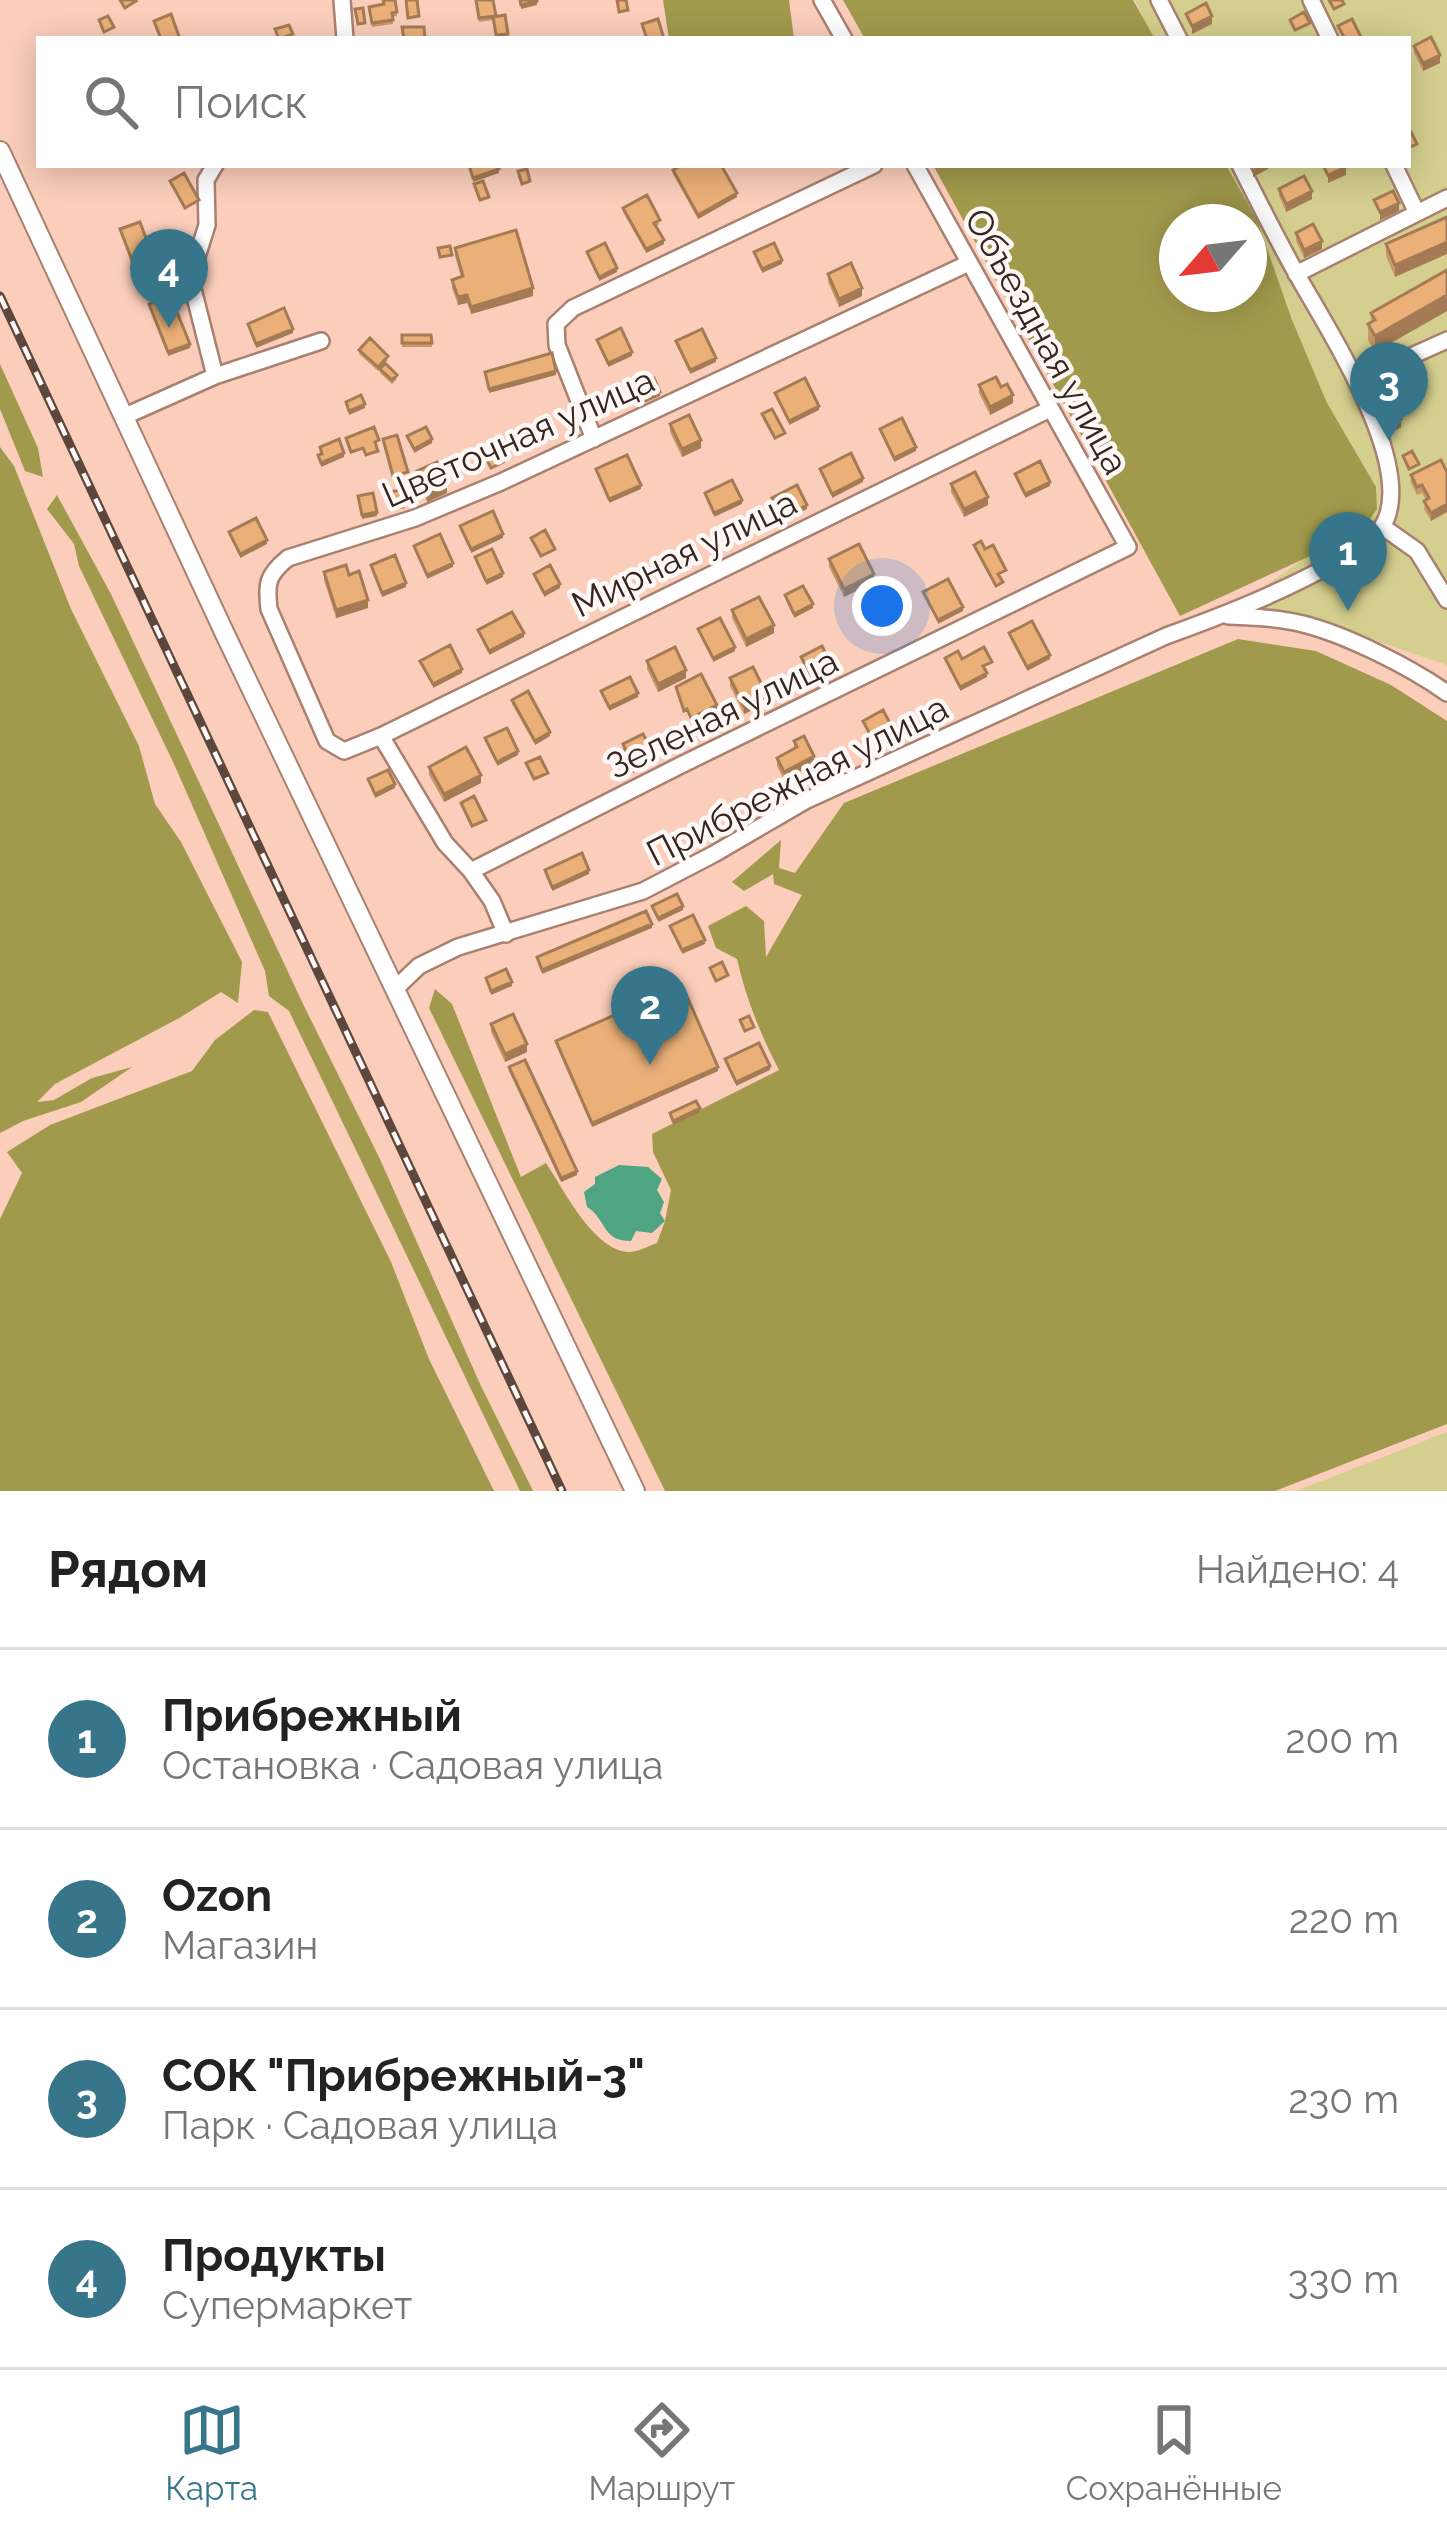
<!DOCTYPE html>
<html lang="ru">
<meta charset="utf-8">
<style>
body{margin:0;font-family:Raleway,sans-serif;background:#f6f6f6;color:#222}
.compass{position:absolute;left:1159px;top:204px;width:108px;height:108px;border-radius:50%;background:#fff;box-shadow:0 6px 30px #0003;rotate:242deg}
.you{position:absolute;left:882px;top:606px;width:42px;height:42px;margin:-30px;border:9px solid #fff;border-radius:50%;background:#1a73e8;box-shadow:0 0 0 18px #1a73e833}
.badge{display:grid;place-items:center;width:78px;height:78px;border-radius:50%;background:#37758b;color:#fff;font-size:39px;font-weight:700}
.pin{position:absolute;translate:-50% -99px;filter:drop-shadow(0 3px 6px #0008)}
.pin::after{content:'';position:absolute;top:63px;width:42px;height:36px;background:inherit;clip-path:polygon(0 0,100% 0,50% 100%)}
.list{margin:0;padding:0;list-style:none}
h2{display:flex;justify-content:space-between;align-items:center;height:156px;margin:0;padding:0 48px;font-size:51px}
h2 small{font-size:39px;font-weight:400;color:#767676}
.list li{display:grid;grid-template-columns:78px 1fr auto;gap:36px;align-items:center;box-sizing:border-box;height:180px;padding:0 48px;border-top:3px solid #e0e0e0}
.list b{display:block;font-size:45px;white-space:nowrap}
.list p{margin:0;font-size:39px;white-space:nowrap;color:#767676}
.list em{font-size:39px;font-style:normal;color:#767676}
.icon{flex:none;width:66px;height:66px;fill:none;stroke:currentColor;stroke-width:2;stroke-linecap:round;stroke-linejoin:round}
.map{position:relative;flex:none;width:1447px;height:1491px;overflow:hidden}
.search{position:absolute;background:#fff;box-shadow:0 6px 30px #0003;left:36px;right:36px;top:36px;height:132px;display:flex;align-items:center;gap:30px;box-sizing:border-box;padding:0 42px;border-radius:0px;color:#767676;font-size:45px}
.sheet{height:876px;background:#fff}
nav{display:flex;justify-content:space-around;align-items:center;box-sizing:border-box;height:168px;border-top:3px solid #e0e0e0;background:#fff;font-size:33px;color:#767676}
nav a{display:grid;justify-items:center;gap:6px}
nav .on{color:#37758b}
.map>svg:first-child{display:block}
.green{fill:#d4cf8e}
.forest{fill:#a19a4c;fill-rule:evenodd}
.water{fill:#4fa581}
.lines{fill:none;stroke-linecap:round;stroke-linejoin:round}
.minor-casing{stroke:#aa8170;stroke-width:20}
.tertiary-casing{stroke:#aa8170;stroke-width:22}
.minor{stroke:#fff;stroke-width:15}
.tertiary{stroke:#fff;stroke-width:18}
.rail-casing{stroke:#5d473d;stroke-width:9}
.rail{stroke:#fef9f7;stroke-width:4.5;stroke-dasharray:14;stroke-linecap:butt}
.wall{fill:#ca9767}
.shaded-wall{fill:#a47b54}
.building{fill:#ebb078;stroke:#a47b54;stroke-width:3}
.labels{text-anchor:middle;dominant-baseline:central;stroke-width:9;stroke-linejoin:round;paint-order:stroke}
.street-label{font-size:36px;fill:#37261f;stroke:#fef9f7}
</style>
<div class="map">
<svg width="1447" height="1491" viewBox="0 0 1447 1491">
<rect width="100%" height="100%" fill="#fbcebb"/>
<path class="green" d="M1135 0H1447V665L1317 621 1231 610 1367 514 1249 222 1212 165H1408V39H1153Z
M1447 1432V1491H1296Z"/>
<path class="forest" d="M663 0H789L794 39H669Z
M843 0H1133L1155 39H865Z
M933 165H1226L1257 220 1292 320 1327 403 1376 487 1377 509 1360 533 1180 616ZM1177 222H1249V294H1177Z
M0 364 38 448 43 477 25 471 0 409Z
M0 447 14 466 71 609 139 746 155 804 181 842 242 962 238 1003 221 992 181 1017 55 1084 37 1102 54 1100 92 1078 132 1067 81 1102 23 1121 0 1133Z
M57 495 111 594 303 1004 379 1157 481 1386 533 1491H520L289 1011 269 996 265 971 174 764 79 566 74 544 47 509Z
M1238 639 1316 651 1391 685 1447 721V1424L1275 1491H665L429 1008 435 989 452 1004 521 1177 546 1163C564 1190 594 1251 629 1252 638 1252 648 1246 657 1243L665 1221 671 1190 653 1152 652 1134 779 1070C760 1033 746 999 737 959L716 948 708 926 746 906 764 921 766 957 802 895 774 884 773 874 744 891 732 882 781 840 779 868 795 873 844 803Z
M254 1010 268 1012 391 1262 429 1359 494 1491H0V1219L22 1173 7 1152 50 1125 192 1071 215 1040Z"/>
<path class="water" d="M619 1165 648 1167 662 1179 657 1190 664 1202 660 1213 665 1221 652 1233 636 1231 631 1241C601 1241 607 1219 587 1207L584 1192 595 1184V1177Z"/>
<g class="lines">
<defs>
<path id="minor" d="M342 0 345 39
M822 0 844 39
M1159 0 1179 39
M1311 0 1330 39
M1394 165 1417 213
M969 263 501 482 415 518 288 558C267 575 266 584 269 609L327 741 344 751 381 736 1050 409
M1296 274 1447 198
M215 376 193 289 196 260 207 225 206 180 215 165
M1356 381 1447 340
M123 417 215 376 321 341
M594 439 557 345 556 324 573 308 874 165
M1383 527 1417 551 1447 600
M1228 616C1253 617 1279 618 1303 624 1347 635 1410 667 1447 693
M381 736 445 843 471 871 492 901 506 934
M471 871 681 765 1128 547 915 165
M395 989 419 966 458 947 643 891 714 854 805 801 1166 636C1224 615 1280 593 1334 563 1350 554 1368 546 1379 531 1425 475 1324 324 1295 271 1276 237 1258 201 1240 165"/>
<path id="tertiary" d="M0 151 225 634 635 1491"/>
</defs>
<use href="#minor" class="minor-casing"/>
<use href="#tertiary" class="tertiary-casing"/>
<use href="#minor" class="minor"/>
<use href="#tertiary" class="tertiary"/>
<defs>
<path id="rail" d="M0 296 562 1491"/>
</defs>
<use href="#rail" class="rail-casing"/>
<use href="#rail" class="rail"/>
</g>
<path class="wall" d="M395 0 397 16 392 17 393 24 372 27 369 7Z
M475 0 496 16 505 15 508 38 496 39 493 20 479 22Z
M1414 46 1440 63 1423 71 1414 53Z
M673 170 737 197 698 219 673 174Z
M1279 189 1312 199 1286 212 1279 196Z
M623 208 660 224 656 226 664 244 646 253 623 212Z
M1447 217 1395 277 1386 256V244Z
M1296 233 1322 249 1304 258 1296 241Z
M455 248 533 296 471 314 467 303 458 305 452 288V280L461 277 455 256Z
M1447 270V311L1375 352 1368 340V324L1371 322V313Z
M828 274 862 296 839 307 828 282Z
M402 335H431L432 347H402Z
M359 350 388 360 385 363 397 379 392 384 380 373V369L378 371 359 354Z
M979 385 1001 387 1013 403 990 415 979 393Z
M1379 411 1401 427 1387 435 1379 419Z
M670 424 701 448 682 457 670 432Z
M1441 460 1431 521 1424 509 1426 500 1422 493 1417 495 1411 483V475Z
M417 471 447 493 427 502 417 479Z
M951 484 988 505 964 517 951 492Z
M829 559 874 582 844 597 829 567Z
M324 572 349 575 368 608 336 618 324 580Z
M732 610 774 633 746 647 732 618Z
M647 661 686 678 658 692 647 669Z
M730 678 767 703 744 714 730 686Z
M512 700 550 736 535 745 512 704Z
M794 741 814 764 784 780 777 766V758L794 749Z
M623 744 654 763 633 773 623 752Z
M429 767 481 783 444 802 429 775Z
M491 1024 527 1052 505 1062 491 1032Z
M556 1041 718 1071 592 1127 556 1045Z
M509 1067 577 1175 561 1182 509 1071Z"/>
<path class="shaded-wall" d="M537 1V5L521 9V5Z
M1212 16V24L1192 34V26Z
M1440 55V63L1423 71V63Z
M1261 165H1268V169L1253 177V169Z
M1346 167V175L1328 183V175Z
M499 169V173L473 182V178Z
M1312 191V199L1286 212V204Z
M737 193V197L698 219V215Z
M1399 203V211L1380 220V212Z
M664 240V244L646 253V249Z
M1322 241V249L1304 258V250Z
M1447 242V254L1395 277V265Z
M782 260V264L762 273V269Z
M617 268V272L599 281V277Z
M164 287V291L145 298V294Z
M533 288V296L471 314V307Z
M862 288V296L839 307V299Z
M467 295V303L458 305V297Z
M1447 295V311L1375 352V336Z
M293 329V333L256 348V344Z
M190 344V348L168 356V352Z
M632 352V356L608 367V363Z
M716 358V362L690 374V370Z
M556 371V375L489 393V389Z
M660 392V396L642 404V400Z
M1013 395V403L990 415V407Z
M365 404V408L349 415V411Z
M819 406V410L789 425V421Z
M1401 419V427L1387 435V427Z
M432 439V443L414 453V449Z
M701 440V448L682 457V449Z
M916 447V451L894 462V458Z
M344 453V457L321 467V463Z
M863 478V482L832 498V494Z
M1050 482V486L1025 498V494Z
M447 485V493L427 502V494Z
M641 485V489L609 503V499Z
M988 497V505L964 517V509Z
M742 500V504L714 517V513Z
M1447 504V512L1431 521V513Z
M807 505V509L782 522V518Z
M377 512V516L362 519V515Z
M503 534V538L471 553V549Z
M267 540V544L240 558V554Z
M453 563V567L427 579V575Z
M503 573V577L486 585V581Z
M874 574V582L844 597V589Z
M406 583V587L382 597V593Z
M560 584V588L544 597V593Z
M368 600V608L336 618V610Z
M813 604V608L794 618V614Z
M963 607V611L938 624V620Z
M774 625V633L746 647V639Z
M524 633V637L489 655V651Z
M735 647V651L713 662V658Z
M1050 655V659L1027 671V667Z
M832 667V671L812 682V678Z
M462 669V673L433 688V684Z
M686 670V678L658 692V684Z
M987 673V677L960 691V687Z
M638 693V697L609 711V707Z
M767 695V703L744 714V706Z
M717 705V709L691 722V718Z
M894 731V735L874 746V742Z
M550 732V736L535 745V741Z
M518 751V755L497 766V762Z
M654 755V763L633 773V765Z
M814 756V764L784 780V772Z
M481 775V783L444 802V794Z
M395 784V788L375 798V794Z
M589 870V874L552 891V887Z
M683 906V910L658 922V918Z
M652 924V928L542 974V970Z
M705 940V944L682 954V950Z
M512 982V986L491 995V991Z
M527 1044V1052L505 1062V1054Z
M770 1066V1070L736 1086V1082Z
M718 1067V1071L592 1127V1123Z
M700 1108V1112L673 1125V1121Z
M577 1171V1175L561 1182V1178Z"/>
<path class="building" d="M120 0H135L136 1 125 8Z
M383 0H395L397 12 392 13 393 20 372 23 369 7 384 4Z
M406 0H417L419 16 408 18Z
M476 0H493L496 16 479 18Z
M520 0H537V1L521 5Z
M617 0H626L628 10 619 12Z
M1329 0H1342L1344 4 1334 9Z
M1206 3 1212 16 1192 26 1186 14Z
M363 8 365 23 358 24 355 9Z
M1304 12 1310 23 1295 30 1290 20Z
M171 14 180 39H161L154 21Z
M505 15 508 34 496 35 493 17Z
M108 16 114 27 104 32 99 20Z
M658 19 664 39H647L642 24Z
M1352 19 1362 39H1345L1338 26Z
M289 25 293 34 279 39 275 29Z
M402 27H424L425 39H404Z
M1431 37 1440 55 1423 63 1414 46Z
M1411 132 1417 144 1408 148V133Z
M469 165H498L499 169 473 178Z
M682 165H721L737 193 698 215 673 170Z
M1323 165H1345L1346 167 1328 175Z
M527 169 530 181 522 184 518 171Z
M184 173 199 200 185 208 170 181Z
M1304 176 1312 191 1286 204 1279 189Z
M483 181 489 197 480 200 474 184Z
M1393 191 1399 203 1380 212 1374 200Z
M647 195 660 220 654 223 664 240 646 249 623 208Z
M1447 217V242L1395 265 1386 244Z
M140 222 164 287 145 294 120 229Z
M1313 224 1322 241 1304 250 1296 233Z
M516 230 533 288 471 307 467 295 458 297 452 280 463 276 455 248Z
M605 243 617 268 599 277 587 252Z
M774 243 782 260 762 269 754 252Z
M450 246 452 255 440 257 438 248Z
M851 263 862 288 839 299 828 274Z
M1447 270V295L1375 336 1368 324 1375 320 1371 313Z
M170 295 190 344 168 352 149 304Z
M284 308 293 329 256 344 248 324Z
M621 328 632 352 608 363 597 340Z
M702 329 716 358 690 370 676 341Z
M402 335H431L432 343H402Z
M370 338 388 356 378 367 359 350Z
M552 353 556 371 489 389 485 372Z
M385 363 397 375 392 380 380 369Z
M996 377 1001 387 1007 384 1013 395 990 407 979 385Z
M654 378 660 392 642 400 635 386Z
M805 378 819 406 789 421 775 393Z
M361 395 365 404 349 411 346 402Z
M1392 404 1401 419 1387 427 1379 411Z
M772 409 785 433 775 438 762 414Z
M689 415 701 440 682 449 670 424Z
M902 418 916 447 894 458 880 429Z
M374 427 379 440 375 442 378 451 366 455 363 448 351 452 346 438Z
M426 427 432 439 414 449 407 436Z
M397 435 408 472 393 476 383 439Z
M339 439 344 453 321 463 318 455 322 454 320 447Z
M494 442 503 462 491 468 481 448Z
M1412 451 1419 464 1409 469 1403 456Z
M851 453 863 478 832 494 820 469Z
M627 455 641 485 609 499 596 469Z
M1441 460 1447 472V504L1431 513 1424 501 1429 498 1422 485 1417 487 1411 475Z
M1040 461 1050 482 1025 494 1015 474Z
M437 462 447 485 427 494 417 471Z
M975 472 988 497 964 509 951 484Z
M732 480 742 500 714 513 705 493Z
M797 485 807 505 782 518 772 498Z
M400 490 403 507 390 509 386 493Z
M373 493 377 512 362 515 358 496Z
M493 511 503 534 471 549 460 526Z
M256 518 267 540 240 554 229 532Z
M545 530 555 549 541 556 531 538Z
M440 534 453 563 427 575 414 546Z
M981 541 985 549 993 545 1006 570 998 574 1003 582 996 586 974 545Z
M859 544 874 574 844 589 829 559Z
M492 549 503 573 486 581 475 557Z
M395 555 406 583 382 593 371 565Z
M346 565 349 575 359 571 368 600 336 610 324 572Z
M550 565 560 584 544 593 534 574Z
M948 579 963 607 938 620 923 592Z
M803 586 813 604 794 614 785 595Z
M759 597 774 625 746 639 732 610Z
M512 612 524 633 489 651 478 630Z
M720 618 735 647 713 658 698 629Z
M1032 621 1050 655 1027 667 1009 633Z
M450 645 462 669 433 684 420 661Z
M822 646 832 667 812 678 801 657Z
M675 647 686 670 658 684 647 661Z
M984 647 992 662 983 666 987 673 960 687 945 658 958 651 962 659Z
M753 667 767 695 744 706 730 678Z
M701 674 717 705 691 718 687 709 684 711 676 687Z
M630 677 638 693 609 707 601 691Z
M528 691 550 732 535 741 512 700Z
M883 710 894 731 874 742 863 721Z
M507 728 518 751 497 762 485 738Z
M643 734 654 755 633 765 623 744Z
M804 736 814 756 784 772 777 758 797 747 794 741Z
M466 747 481 775 444 794 429 767Z
M540 757 548 773 534 779 526 763Z
M388 770 395 784 375 794 368 779Z
M474 796 486 820 472 826 461 803Z
M582 853 589 870 552 887 545 870Z
M677 894 683 906 658 918 652 906Z
M646 911 652 924 542 970 537 957Z
M693 915 705 940 682 950 670 926Z
M722 962 728 975 716 981 710 968Z
M506 969 512 982 491 991 486 978Z
M682 985 718 1067 592 1123 556 1041Z
M513 1014 527 1044 505 1054 491 1024Z
M749 1016 754 1027 745 1031 740 1020Z
M759 1043 770 1066 736 1082 725 1059Z
M525 1060 577 1171 561 1178 509 1067Z
M696 1101 700 1108 673 1121 670 1113Z"/>
<g class="labels">
<g class="street-label">
<text transform="translate(1047 341) rotate(61)">Объездная улица</text>
<text transform="translate(518 437) rotate(-24)">Цветочная улица</text>
<text transform="translate(684 553) rotate(-26)">Мирная улица</text>
<text transform="translate(722 713) rotate(-26)">Зеленая улица</text>
<text transform="translate(797 780) rotate(-27)">Прибрежная улица</text>
</g>
</g>
</svg>
<svg class="compass" viewBox="-18 -18 36 36"><path d="M0-13l5 13h-10z" fill="#e53935"/><path d="M0 13l5-13h-10z" fill="#767676"/></svg>
<div class="you"></div>
<div class="pin badge" style="left:1348px;top:611px">1</div>
<div class="pin badge" style="left:650px;top:1065px">2</div>
<div class="pin badge" style="left:1389px;top:441px">3</div>
<div class="pin badge" style="left:169px;top:328px">4</div>
<div class="search"><svg class="icon" aria-label="search" viewBox="0 0 24 24"><circle cx="10" cy="10" r="6"/><path d="M15 15l6 6"/></svg>Поиск</div>
</div>
<section class="sheet">
<h2>Рядом<small>Найдено: 4</small></h2>
<ul class="list">
<li><span class="badge">1</span><div><b>Прибрежный</b><p>Остановка · Садовая улица</p></div><em>200 m</em></li>
<li><span class="badge">2</span><div><b>Ozon</b><p>Магазин</p></div><em>220 m</em></li>
<li><span class="badge">3</span><div><b>СОК &quot;Прибрежный-3&quot;</b><p>Парк · Садовая улица</p></div><em>230 m</em></li>
<li><span class="badge">4</span><div><b>Продукты</b><p>Супермаркет</p></div><em>330 m</em></li>
</ul>
</section>
<nav>
<a class="on"><svg class="icon" aria-label="map" viewBox="0 0 24 24"><path d="M3 6l6-2 6 2 6-2v14l-6 2-6-2-6 2zM9 4v14M15 6v14"/></svg>Карта</a>
<a><svg class="icon" aria-label="directions" viewBox="0 0 24 24"><path d="M12 3l9 9-9 9-9-9zM9 14v-3h6M13 9l2 2-2 2"/></svg>Маршрут</a>
<a><svg class="icon" aria-label="saved" viewBox="0 0 24 24"><path d="M7 4h10v16l-5-4-5 4z"/></svg>Сохранённые</a>
</nav>
